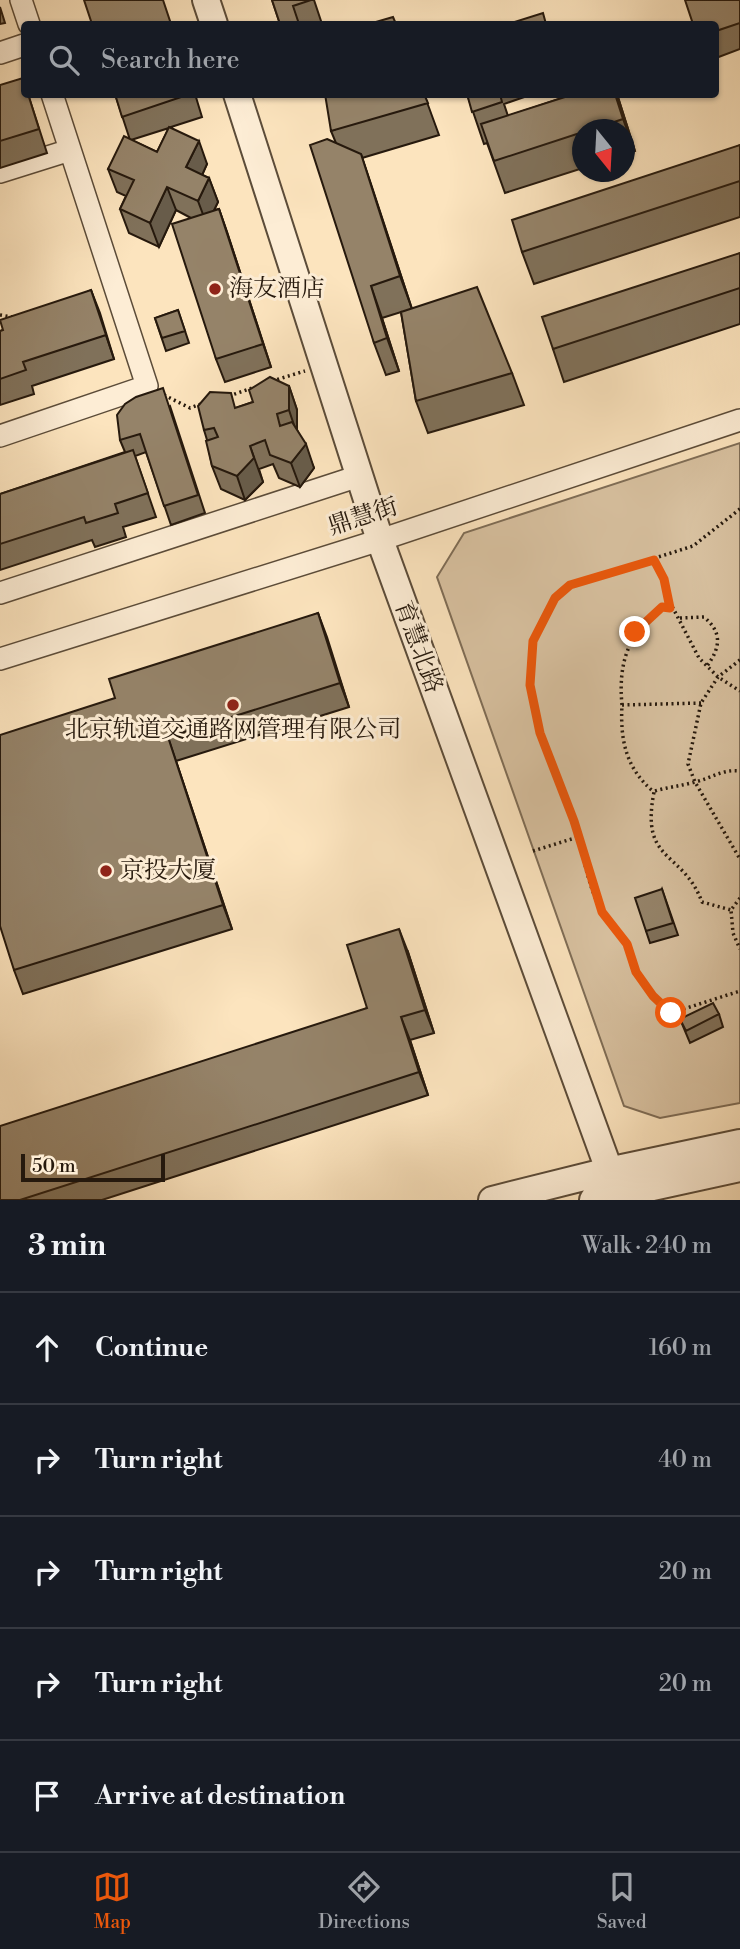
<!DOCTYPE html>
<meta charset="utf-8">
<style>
body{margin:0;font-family:"Libre Bodoni","Noto Serif SC",serif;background:#242831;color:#f1f3f6}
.compass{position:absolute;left:572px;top:119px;width:63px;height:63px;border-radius:50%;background:#171b24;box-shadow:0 2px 5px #0004;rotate:162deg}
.scale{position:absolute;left:21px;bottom:18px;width:144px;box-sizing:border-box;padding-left:7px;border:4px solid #26190d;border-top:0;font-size:19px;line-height:24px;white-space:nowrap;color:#26190d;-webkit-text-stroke:5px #fdedd5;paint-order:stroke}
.stop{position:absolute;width:21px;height:21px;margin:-16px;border:5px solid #ea580c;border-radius:50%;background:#fff}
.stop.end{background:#ea580c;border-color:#fff;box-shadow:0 2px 7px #0008}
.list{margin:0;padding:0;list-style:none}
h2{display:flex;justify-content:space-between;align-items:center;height:91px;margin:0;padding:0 28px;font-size:30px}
h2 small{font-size:23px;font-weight:400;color:#9ea1a6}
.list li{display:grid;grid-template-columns:46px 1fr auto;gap:21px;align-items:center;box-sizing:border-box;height:112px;padding:0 28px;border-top:2px solid #363941}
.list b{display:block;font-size:26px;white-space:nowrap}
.list em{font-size:23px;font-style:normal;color:#9ea1a6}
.icon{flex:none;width:38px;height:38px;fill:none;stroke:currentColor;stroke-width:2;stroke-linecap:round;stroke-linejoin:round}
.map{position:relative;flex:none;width:740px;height:1200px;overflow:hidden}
.search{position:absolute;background:#171b24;box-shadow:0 2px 5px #0004;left:21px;right:21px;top:21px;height:77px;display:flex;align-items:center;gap:18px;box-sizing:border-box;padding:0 24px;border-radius:7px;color:#9ea1a6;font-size:26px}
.sheet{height:651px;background:#171b24}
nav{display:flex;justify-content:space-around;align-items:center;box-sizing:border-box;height:98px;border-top:2px solid #363941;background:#171b24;font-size:19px;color:#9ea1a6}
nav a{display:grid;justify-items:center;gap:4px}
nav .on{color:#ea580c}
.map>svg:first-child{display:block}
.green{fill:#d8c1a0;stroke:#7f6d56;stroke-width:2}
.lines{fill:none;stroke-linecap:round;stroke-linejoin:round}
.minor-casing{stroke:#5c4c39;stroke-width:24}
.tertiary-casing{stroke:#5c4c39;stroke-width:30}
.path{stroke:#26190d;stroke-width:3.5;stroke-dasharray:2 3.5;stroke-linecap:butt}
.minor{stroke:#fdedd5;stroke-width:21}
.tertiary{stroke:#fdedd5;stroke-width:26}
.wall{fill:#80715a;stroke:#26190d;stroke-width:2;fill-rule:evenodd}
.shaded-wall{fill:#685c4a;stroke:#26190d;stroke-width:2}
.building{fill:#958369;stroke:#26190d;stroke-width:2}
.route{stroke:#ea580c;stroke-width:9}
.poi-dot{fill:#8f2418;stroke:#fdedd5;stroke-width:2.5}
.labels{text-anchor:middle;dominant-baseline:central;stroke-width:6;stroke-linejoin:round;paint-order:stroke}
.poi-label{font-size:24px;fill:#26190d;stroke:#fdedd5;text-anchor:start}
.street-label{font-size:24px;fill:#26190d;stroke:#fdedd5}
</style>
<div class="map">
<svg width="740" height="1200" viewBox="0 0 740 1200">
<rect width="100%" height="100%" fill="#fce4be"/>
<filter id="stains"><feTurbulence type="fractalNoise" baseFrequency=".00286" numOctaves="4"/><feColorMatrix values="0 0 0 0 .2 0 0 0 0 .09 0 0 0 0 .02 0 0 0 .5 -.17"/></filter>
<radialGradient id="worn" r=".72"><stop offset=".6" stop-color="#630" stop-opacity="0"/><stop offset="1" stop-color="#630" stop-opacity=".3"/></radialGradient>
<path class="green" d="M740 443V1103L660 1118 624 1106 437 577 464 533Z"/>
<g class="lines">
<defs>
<path id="minor" d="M21 0 29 24
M0 53 24 45
M0 172 70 150
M0 436 147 386 52 94
M0 593 359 476
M0 659 380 540 740 420"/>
<path id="tertiary" d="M206 0 214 24
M237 94 380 540 620 1200
M492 1200 608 1171 740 1143
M593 1200 740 1168"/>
</defs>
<use href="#minor" class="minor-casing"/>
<use href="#tertiary" class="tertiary-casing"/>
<path class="path" d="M0 315 12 317
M272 381 305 371
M164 395 190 408 201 404
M229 396 255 387
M740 509 693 546 570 585C547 605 531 632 530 663 528 720 557 769 574 822 583 850 587 887 603 913 609 924 619 932 626 943 631 952 632 963 637 972 646 989 658 1001 671 1013L740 991
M654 560 664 579 670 608
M680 618 704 617C722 632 721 647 707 666
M740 660 718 677 701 703 688 764 695 782 740 859
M701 703 622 705C620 740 626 769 654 792 640 864 682 849 702 902L731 910
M622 705C618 663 628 633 662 607L673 608 699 658 718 677 740 691
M655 791C668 787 681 786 695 782 712 778 722 769 740 771
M533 851 578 837
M740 898 731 910 733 933 740 949"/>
<use href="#minor" class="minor"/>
<use href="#tertiary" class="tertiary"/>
</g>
<path class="wall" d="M272 0H314L322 24H280Z
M740 0V49L716 58V24Z
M0 7 5 23 0 24Z
M0 85 28 94 47 153 0 168Z
M115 94H195L202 117 171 127 207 164 202 175 209 178 218 202 214 210 219 209 227 232 271 367 225 382 216 359 191 218 176 210 159 247 129 233 120 209 126 196 117 192 108 169 130 140ZM169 128 157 152 131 140Z
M424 94 439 135 362 158 412 309 512 373 524 405 428 433 416 401 401 312 382 318 399 371 386 375 374 343 336 143 331 131Z
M467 94H533L504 104 508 116 565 97V94H617L635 151 625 154V130H583V168L505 193 487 143 484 144Z
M740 145V217L534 284 522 252Z
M740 253V324L564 382 553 349Z
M91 290 114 359 32 386 34 394 0 405V331Z
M178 310 189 343 166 351 155 318Z
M289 386 297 410V430L314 468 300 487 279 478 273 464 259 469 263 482 245 500 221 489 212 466 207 440 204 430 236 408 253 402Z
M170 406 205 513 171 525 146 452 135 456 156 517 123 527 126 537 95 547 92 540 0 570V494L125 452 120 440Z
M318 613 349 707 176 761 232 929 23 994 14 970 115 698Z
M662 889 678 935 650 943 646 931Z
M408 952 434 1033 410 1040 428 1095 102 1200H0L367 1008Z
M719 1014 723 1027 690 1043 680 1019Z"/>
<path class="shaded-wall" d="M615 94H617L635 151 623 119Z
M199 141 207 164 195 191 186 167Z
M361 154 372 187 412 309 400 276Z
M209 178 218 202 207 225 198 201Z
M167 187 176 210 159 247 150 223Z
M219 209 227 232 271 367 263 344Z
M371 286 382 318 399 371 387 338Z
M91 290 100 313 114 359Z
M289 386 297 410V434L289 410Z
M306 444 314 468 300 487 291 463Z
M250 446 263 482 245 500 237 476Z
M318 613 327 637 349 707 340 683Z
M168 737 232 929 223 905Z
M399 929 408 952 434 1033 425 1010Z
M401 1017 410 1040 428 1095 419 1072Z"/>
<path class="building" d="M84 0H163L171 24H92Z
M272 0H311L293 6 299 24H280Z
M685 0H740V23L716 31V24H693Z
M543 13 546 24H508Z
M393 17 396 24H369Z
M23 78 24 84V94H28L39 129 0 141V85Z
M115 94H190L122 117Z
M325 94H424L428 103 331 131Z
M467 94H500L502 102 472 112Z
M565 94H615L623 119 590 130H583V132L494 161 481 124 565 97Z
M169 127 199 141 186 167 209 178 198 201 167 187 150 223 120 209 134 180 108 169 124 136 157 152Z
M327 139 361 154 400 276 371 286 387 338 374 343 310 145Z
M740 145V181L522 252 512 220Z
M219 209 263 344 216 359 172 224Z
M740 253V288L553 349 542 317Z
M477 287 512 373 416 401 401 312Z
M91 290 106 335 23 362 26 370 0 379V331L3 330 0 320Z
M178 310 185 331 162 338 155 318Z
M270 377 289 386V410L277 414 280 426 292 422 306 444 291 463 270 455 265 440 250 446 254 458 237 476 212 466 206 441 218 437 214 428 204 430 198 406 210 392 231 393 235 408 253 402 249 390Z
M163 388 198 495 164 506 140 434 120 440 117 415 125 404 136 397Z
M133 450 148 493 115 504 118 513 86 523 84 517 0 544V494Z
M318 613 340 683 168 737 223 905 14 970 0 926V735L115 698 109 679Z
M662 889 673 923 646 931 635 898Z
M399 929 425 1010 401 1017 419 1072 20 1200H0V1126L367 1008 347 945Z
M713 1003 719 1014 686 1031 680 1019Z"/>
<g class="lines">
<path class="route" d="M635 632 662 607 670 608 664 579 654 560 570 585 555 598 533 641 530 685 540 733 574 821 602 912 627 944 636 972 653 996 671 1013"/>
</g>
<g class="poi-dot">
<circle cx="215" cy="289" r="7"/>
<circle cx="233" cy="705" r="7"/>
<circle cx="106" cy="871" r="7"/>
</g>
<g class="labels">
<g class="poi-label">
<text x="229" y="289">海友酒店</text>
<text x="233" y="730" text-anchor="middle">北京轨道交通路网管理有限公司</text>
<text x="120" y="871">京投大厦</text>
</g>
<g class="street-label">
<text transform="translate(363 517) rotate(-18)">鼎慧街</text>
<text transform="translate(418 647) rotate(70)">育慧北路</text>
</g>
</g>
<rect width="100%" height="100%" filter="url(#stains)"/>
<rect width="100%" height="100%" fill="url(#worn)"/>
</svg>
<svg class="compass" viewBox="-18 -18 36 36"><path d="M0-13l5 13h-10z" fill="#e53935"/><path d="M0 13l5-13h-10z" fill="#9ea1a6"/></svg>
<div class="scale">50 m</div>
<div class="stop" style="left:671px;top:1013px"></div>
<div class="stop end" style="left:635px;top:632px"></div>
<div class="search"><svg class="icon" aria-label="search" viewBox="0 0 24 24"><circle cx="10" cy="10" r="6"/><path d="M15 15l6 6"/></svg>Search here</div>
</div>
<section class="sheet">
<h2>3 min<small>Walk · 240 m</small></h2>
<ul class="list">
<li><svg class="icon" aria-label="ahead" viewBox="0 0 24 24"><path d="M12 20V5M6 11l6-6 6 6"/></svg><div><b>Continue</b></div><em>160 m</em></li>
<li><svg class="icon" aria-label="right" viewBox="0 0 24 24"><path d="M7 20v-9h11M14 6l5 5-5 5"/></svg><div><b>Turn right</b></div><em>40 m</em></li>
<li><svg class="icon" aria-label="right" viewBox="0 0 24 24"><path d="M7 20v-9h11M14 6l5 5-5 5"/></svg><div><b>Turn right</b></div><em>20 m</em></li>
<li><svg class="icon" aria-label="right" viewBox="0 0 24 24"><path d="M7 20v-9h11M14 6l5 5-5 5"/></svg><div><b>Turn right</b></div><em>20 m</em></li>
<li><svg class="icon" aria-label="arrive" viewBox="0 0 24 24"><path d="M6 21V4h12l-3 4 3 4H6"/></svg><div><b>Arrive at destination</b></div></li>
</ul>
</section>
<nav>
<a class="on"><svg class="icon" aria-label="map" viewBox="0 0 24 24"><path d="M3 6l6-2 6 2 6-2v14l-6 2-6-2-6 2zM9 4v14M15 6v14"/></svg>Map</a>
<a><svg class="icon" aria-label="directions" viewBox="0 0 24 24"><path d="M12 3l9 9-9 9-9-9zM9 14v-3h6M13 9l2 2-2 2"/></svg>Directions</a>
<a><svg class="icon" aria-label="saved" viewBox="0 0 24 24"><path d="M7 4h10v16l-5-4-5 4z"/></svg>Saved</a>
</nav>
